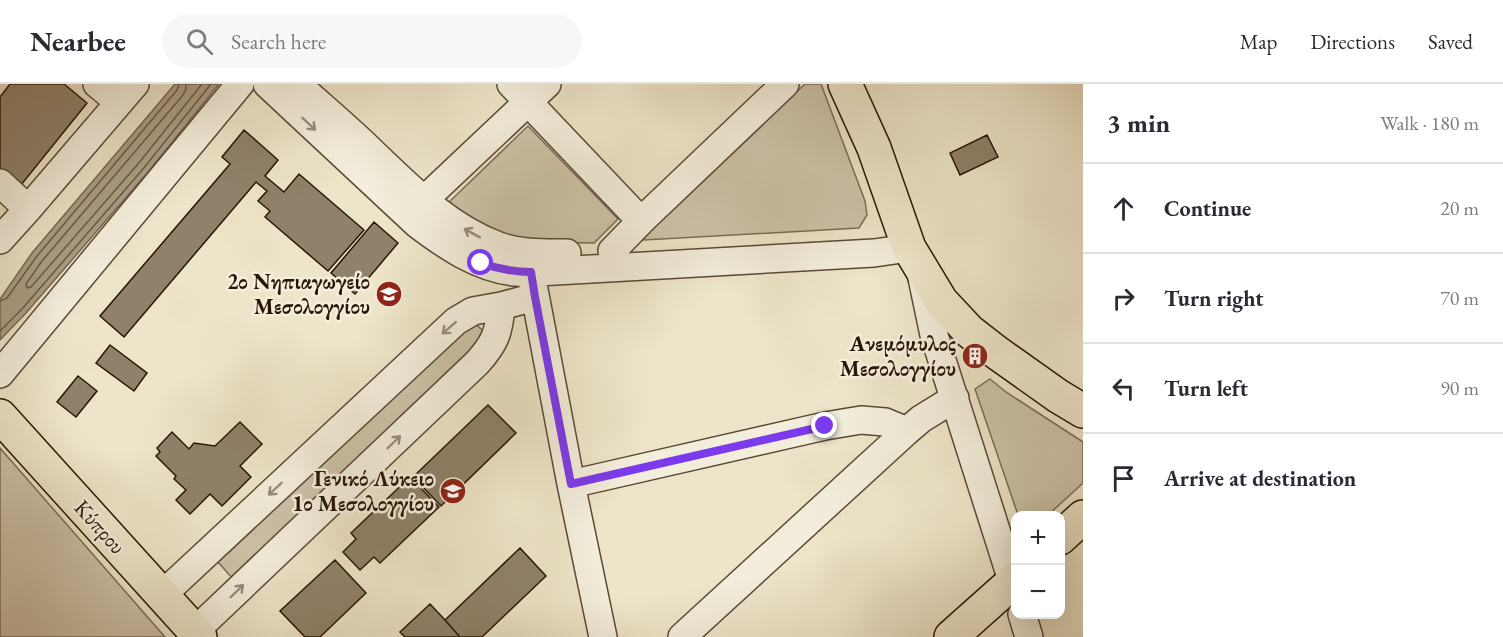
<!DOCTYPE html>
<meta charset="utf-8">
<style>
body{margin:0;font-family:"EB Garamond",serif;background:#f7f7f7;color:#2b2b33}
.controls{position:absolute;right:18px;bottom:18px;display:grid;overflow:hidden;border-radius:12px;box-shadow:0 6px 24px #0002}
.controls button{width:54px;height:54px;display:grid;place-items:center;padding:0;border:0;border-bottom:2px solid #e1e1e2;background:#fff;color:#2b2b33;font:30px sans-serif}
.stop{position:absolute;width:18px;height:18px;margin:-14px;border:4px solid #7c3aed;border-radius:50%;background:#fff}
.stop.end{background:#7c3aed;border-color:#fff;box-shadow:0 2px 6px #0008}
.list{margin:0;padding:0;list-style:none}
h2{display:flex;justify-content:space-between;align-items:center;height:78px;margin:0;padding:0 24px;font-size:26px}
h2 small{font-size:20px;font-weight:400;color:#7c7c81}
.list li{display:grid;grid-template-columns:39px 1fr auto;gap:18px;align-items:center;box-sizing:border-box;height:90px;padding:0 24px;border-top:2px solid #e1e1e2}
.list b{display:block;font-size:22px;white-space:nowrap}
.list em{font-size:20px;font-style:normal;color:#7c7c81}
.icon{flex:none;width:33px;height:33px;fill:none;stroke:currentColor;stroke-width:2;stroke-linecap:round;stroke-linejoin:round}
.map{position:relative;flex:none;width:1083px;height:553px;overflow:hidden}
header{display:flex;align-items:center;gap:36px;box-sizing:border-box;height:84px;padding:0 30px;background:#fff;border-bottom:2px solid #e1e1e2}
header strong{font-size:28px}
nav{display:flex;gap:33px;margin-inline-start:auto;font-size:21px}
.search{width:420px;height:54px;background:#f7f7f7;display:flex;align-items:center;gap:15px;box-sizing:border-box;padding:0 21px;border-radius:33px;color:#7c7c81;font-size:22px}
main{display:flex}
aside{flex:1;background:#fff}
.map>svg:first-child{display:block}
.green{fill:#ccc2a8;stroke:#7a6c56;stroke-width:1.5}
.water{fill:#aa9e86;stroke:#766752;stroke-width:1.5}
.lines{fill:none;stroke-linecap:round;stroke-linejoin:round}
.shore{stroke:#6a5a45;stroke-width:1.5}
.building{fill:#8f816a;stroke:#291504;stroke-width:1.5}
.minor-casing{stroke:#5a4935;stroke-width:30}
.major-casing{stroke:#291504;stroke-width:36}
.minor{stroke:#f3eedc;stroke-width:27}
.major{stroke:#ede5c9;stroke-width:33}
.oneway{stroke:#988c7b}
.route{stroke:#7c3aed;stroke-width:8}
.labels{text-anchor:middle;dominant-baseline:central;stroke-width:5;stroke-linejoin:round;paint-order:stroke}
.poi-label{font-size:22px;font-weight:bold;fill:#291504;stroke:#f3eedc;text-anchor:end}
.street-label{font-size:22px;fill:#291504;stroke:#f3eedc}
</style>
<header>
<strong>Nearbee</strong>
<div class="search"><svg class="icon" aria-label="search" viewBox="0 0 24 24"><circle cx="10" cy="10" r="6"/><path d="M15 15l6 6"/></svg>Search here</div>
<nav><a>Map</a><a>Directions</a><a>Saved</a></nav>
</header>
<main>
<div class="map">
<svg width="1083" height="553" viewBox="0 0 1083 553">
<rect width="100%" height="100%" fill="#ede5c9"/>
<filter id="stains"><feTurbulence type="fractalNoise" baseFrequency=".00333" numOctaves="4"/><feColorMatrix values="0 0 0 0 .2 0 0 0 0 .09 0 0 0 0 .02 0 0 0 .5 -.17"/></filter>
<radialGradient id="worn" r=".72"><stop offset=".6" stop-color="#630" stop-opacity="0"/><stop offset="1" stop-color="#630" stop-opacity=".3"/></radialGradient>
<path class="green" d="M805 0H821L865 117 867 131 859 144 644 156 645 151Z
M528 42 618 135 594 159 534 158 500 153 446 121Z
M474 241 478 242 483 247V251L474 262 232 494 218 478 460 248Z
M990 295 1006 308 1083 358V399L1048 431H1018L975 305Z
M0 364 165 553H0Z"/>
<path class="water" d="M175 0H219L148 88 26 229 0 256V215L32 169Z"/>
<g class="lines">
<path class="shore" d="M186 0V5L183 11 42 177 26 200 27 204 31 203 138 80 202 0
M0 217 7 214 37 172 177 6 179 0
M0 247 22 225 143 85 211 0"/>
</g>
<path class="building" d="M10 0H64L87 19 17 106 0 92V13Z
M244 46 278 76 265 92 284 108 299 90 364 146 328 187 265 133 270 127 258 117 267 107 256 98 124 253 100 232 230 80 222 73Z
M987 51 998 73 960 91 950 69Z
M374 138 398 159 355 210 331 189Z
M110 261 147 289 134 307 96 279Z
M970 267 982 276 979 280 974 281 969 279 967 274Z
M78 292 97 307 76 333 57 318Z
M488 321 516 349 441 422 413 393Z
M240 338 262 360 240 382 251 393 222 422 210 410 190 430 176 416 186 406 174 395 176 392 156 372 160 368 157 364 172 348 189 365 194 359 215 362Z
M410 393 439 423 380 479 374 473 360 486 343 468 356 455 351 449Z
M520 464 546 492 482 553H460L445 536Z
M335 476 366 509 320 553H305L280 527Z
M430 520 445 536 460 553H405L400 548Z"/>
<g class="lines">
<defs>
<path id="minor" d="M97 0 119 18
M267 0 417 140C446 162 478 184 515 188 522 189 531 188 538 188L874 169 909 164
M297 0C319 20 343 40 365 61 405 99 446 143 499 162 522 170 543 169 567 169
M511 0 641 137
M0 99 28 125
M424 116 547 0
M0 156 28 125 135 0
M612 167 641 137 785 0
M922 194 934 251 1016 509
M532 195 571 400 603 553
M0 290 240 0
M571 400 825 342 861 336 885 338 907 347
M162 511 456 237 473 227 501 222 535 213
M1022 530 1029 553
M195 547 477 279C495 259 499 249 501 222
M682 553 907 347 921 335 955 314"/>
<path id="major" d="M845 0 874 64 909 164 941 217 969 247 996 268 1058 312 1083 327
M0 332 200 553
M1060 454 1083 433
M951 553 1016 495"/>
</defs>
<use href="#minor" class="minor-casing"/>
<use href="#major" class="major-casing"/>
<use href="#minor" class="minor"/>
<use href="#major" class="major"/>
</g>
<defs><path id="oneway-shaft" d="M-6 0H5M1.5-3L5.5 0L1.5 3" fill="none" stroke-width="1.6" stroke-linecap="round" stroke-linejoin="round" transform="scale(1.5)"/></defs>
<g class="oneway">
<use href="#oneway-shaft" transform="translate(309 40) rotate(43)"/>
<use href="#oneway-shaft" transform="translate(472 149) rotate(-151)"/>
<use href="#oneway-shaft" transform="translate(449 244) rotate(139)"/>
<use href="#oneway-shaft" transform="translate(394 358) rotate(-44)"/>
<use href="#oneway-shaft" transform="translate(275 405) rotate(137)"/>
<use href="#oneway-shaft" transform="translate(237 507) rotate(-44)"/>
</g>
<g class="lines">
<path class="route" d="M481 179C498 185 513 188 531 188L535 213 571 400 825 342"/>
</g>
<defs>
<symbol id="school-disc" viewBox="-11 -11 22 22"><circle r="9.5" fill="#8f2418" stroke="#f3eedc"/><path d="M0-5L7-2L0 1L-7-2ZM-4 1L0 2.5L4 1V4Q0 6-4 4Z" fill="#fff"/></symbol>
<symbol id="building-disc" viewBox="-11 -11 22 22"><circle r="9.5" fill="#8f2418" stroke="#f3eedc"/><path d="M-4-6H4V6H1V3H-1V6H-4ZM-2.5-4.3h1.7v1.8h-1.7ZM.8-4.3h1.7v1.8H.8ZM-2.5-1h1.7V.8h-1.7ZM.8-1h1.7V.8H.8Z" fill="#fff"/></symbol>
</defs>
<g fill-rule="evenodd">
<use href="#school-disc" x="374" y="195" width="30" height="30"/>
<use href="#building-disc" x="960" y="257" width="30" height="30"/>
<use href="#school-disc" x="438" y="392" width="30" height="30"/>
</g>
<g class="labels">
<g class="poi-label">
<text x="370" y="197">2ο Νηπιαγωγείο<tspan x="370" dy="25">Μεσολογγίου</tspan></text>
<text x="956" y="259">Ανεμόμυλος<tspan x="956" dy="25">Μεσολογγίου</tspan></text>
<text x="434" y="394">Γενικό Λύκειο<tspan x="434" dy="25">1ο Μεσολογγίου</tspan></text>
</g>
<g class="street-label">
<text transform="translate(100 443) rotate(48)">Κύπρου</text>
</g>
</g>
<rect width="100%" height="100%" filter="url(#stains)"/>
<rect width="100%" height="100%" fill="url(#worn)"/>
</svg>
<div class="controls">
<button>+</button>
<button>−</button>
</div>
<div class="stop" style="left:481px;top:179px"></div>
<div class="stop end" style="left:825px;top:342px"></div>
</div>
<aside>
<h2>3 min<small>Walk · 180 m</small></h2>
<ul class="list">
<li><svg class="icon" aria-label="ahead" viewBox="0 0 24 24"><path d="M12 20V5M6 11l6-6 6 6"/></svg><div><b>Continue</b></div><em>20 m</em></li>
<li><svg class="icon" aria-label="right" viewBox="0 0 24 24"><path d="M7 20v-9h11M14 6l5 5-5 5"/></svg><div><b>Turn right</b></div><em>70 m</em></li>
<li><svg class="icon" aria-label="left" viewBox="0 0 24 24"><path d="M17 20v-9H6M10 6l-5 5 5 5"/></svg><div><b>Turn left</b></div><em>90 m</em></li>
<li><svg class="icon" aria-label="arrive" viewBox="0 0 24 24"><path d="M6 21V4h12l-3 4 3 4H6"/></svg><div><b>Arrive at destination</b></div></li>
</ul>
</aside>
</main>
